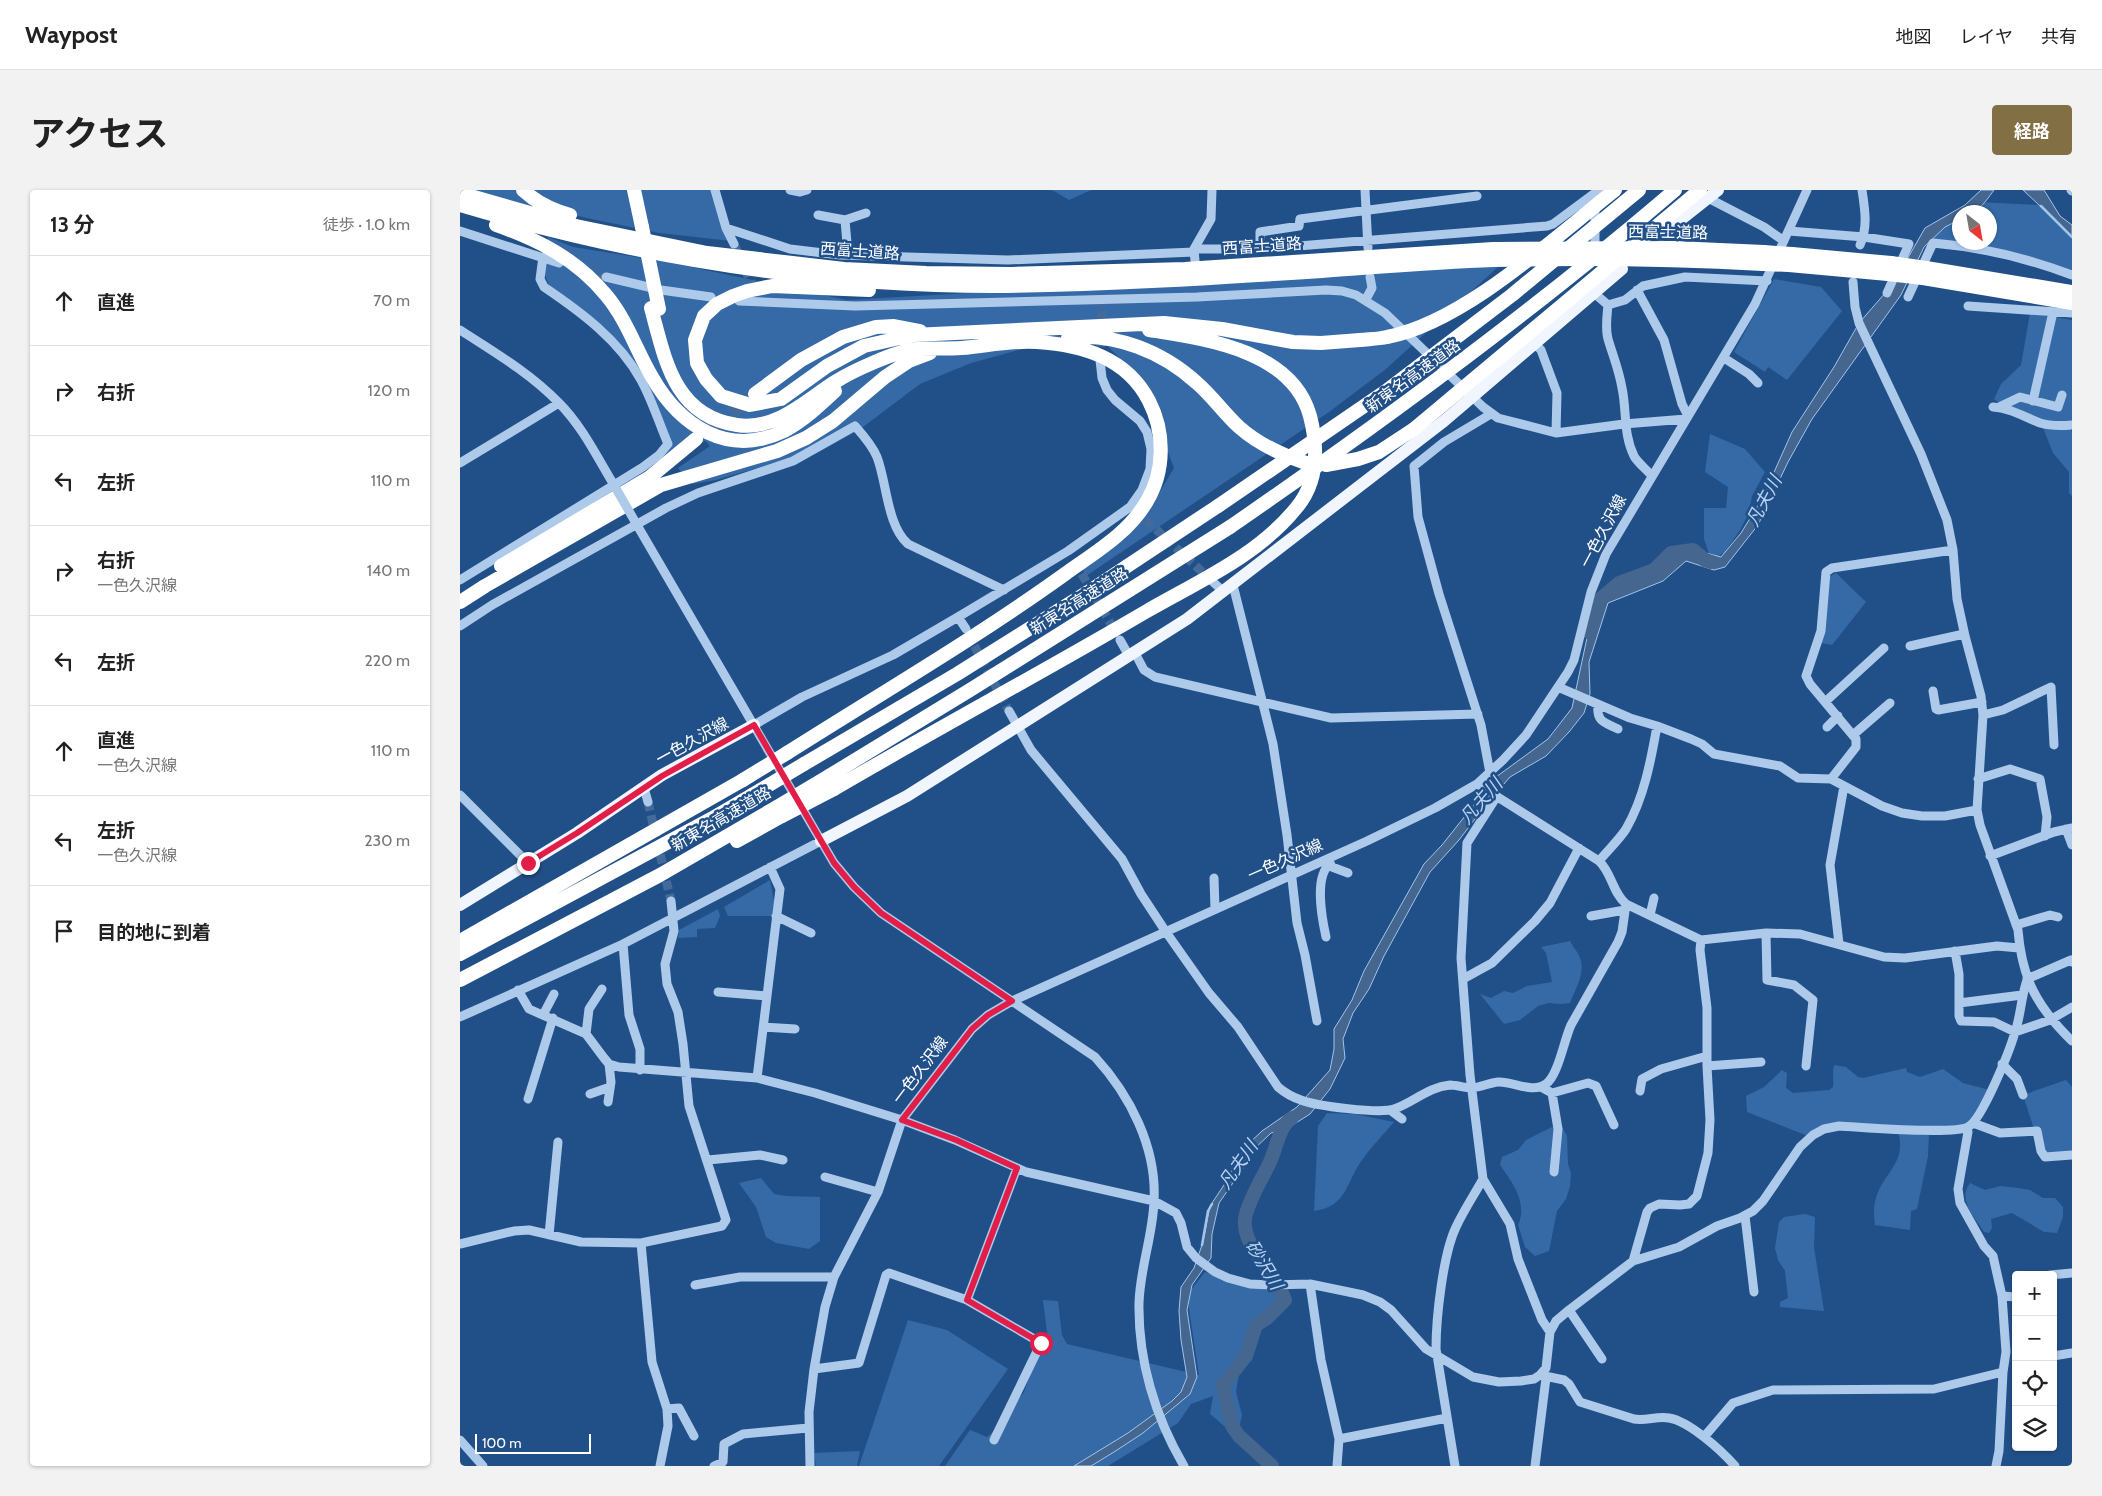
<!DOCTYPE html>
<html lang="ja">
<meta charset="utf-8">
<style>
body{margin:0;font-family:Cabin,"Noto Sans JP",sans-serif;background:#f2f2f2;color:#222}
.controls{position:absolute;right:15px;bottom:15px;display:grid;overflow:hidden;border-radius:5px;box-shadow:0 1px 4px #0004}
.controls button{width:45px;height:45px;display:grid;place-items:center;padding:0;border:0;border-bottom:1px solid #e0e0e0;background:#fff;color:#222;font:25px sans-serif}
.compass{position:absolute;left:1492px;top:15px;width:45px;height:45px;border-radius:50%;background:#fff;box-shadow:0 1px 4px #0004;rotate:149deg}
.scale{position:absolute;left:15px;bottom:12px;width:116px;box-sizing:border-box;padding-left:5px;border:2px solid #fff;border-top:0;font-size:14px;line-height:18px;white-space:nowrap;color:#fff;-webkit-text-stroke:4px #215089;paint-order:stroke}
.stop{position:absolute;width:15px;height:15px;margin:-11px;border:4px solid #e11d48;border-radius:50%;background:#fff}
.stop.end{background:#e11d48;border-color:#fff;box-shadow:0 1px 5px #0008}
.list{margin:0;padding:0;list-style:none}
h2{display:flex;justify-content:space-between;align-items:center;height:65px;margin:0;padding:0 20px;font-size:21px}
h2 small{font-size:16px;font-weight:400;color:#767676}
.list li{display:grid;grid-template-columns:32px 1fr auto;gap:15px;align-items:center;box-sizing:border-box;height:90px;padding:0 20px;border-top:1px solid #e0e0e0}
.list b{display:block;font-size:19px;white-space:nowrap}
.list p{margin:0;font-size:16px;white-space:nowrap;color:#767676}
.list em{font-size:16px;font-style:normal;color:#767676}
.icon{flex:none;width:28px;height:28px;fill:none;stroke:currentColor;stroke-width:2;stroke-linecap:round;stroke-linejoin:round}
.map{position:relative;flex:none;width:1612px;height:1276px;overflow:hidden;border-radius:5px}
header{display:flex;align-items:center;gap:30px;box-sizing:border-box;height:70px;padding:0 25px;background:#fff;border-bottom:1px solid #e0e0e0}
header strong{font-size:24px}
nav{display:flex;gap:28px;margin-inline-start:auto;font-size:18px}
.intro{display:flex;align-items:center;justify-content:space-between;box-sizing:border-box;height:120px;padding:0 30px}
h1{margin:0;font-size:35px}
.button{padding:12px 22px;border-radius:5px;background:#826f44;color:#fff;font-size:18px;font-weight:700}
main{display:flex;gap:30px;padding:0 30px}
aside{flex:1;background:#fff;border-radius:5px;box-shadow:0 1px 4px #0004}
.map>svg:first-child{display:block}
.green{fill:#356aa7}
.water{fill:#44668f;stroke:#a0c5ec}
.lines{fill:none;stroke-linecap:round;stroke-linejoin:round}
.stream{stroke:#a0c5ec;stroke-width:2.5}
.river{stroke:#44668f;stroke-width:14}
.minor-tunnel{stroke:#426a9b;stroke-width:9;stroke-dasharray:9 4.5;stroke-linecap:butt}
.major-tunnel{stroke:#426a9b;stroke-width:12;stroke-dasharray:12 6;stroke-linecap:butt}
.highway-tunnel{stroke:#426a9b;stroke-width:14;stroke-dasharray:14 7;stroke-linecap:butt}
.minor{stroke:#adcaeb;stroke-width:9}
.major{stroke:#f1f6fe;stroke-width:12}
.highway{stroke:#fff;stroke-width:14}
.minor-bridge{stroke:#adcaeb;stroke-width:9}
.highway-bridge{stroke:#fff;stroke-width:14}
.route{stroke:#e11d48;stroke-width:6}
.labels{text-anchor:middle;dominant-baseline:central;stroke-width:5;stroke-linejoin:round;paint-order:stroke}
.street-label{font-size:16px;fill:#fff;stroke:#215089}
.water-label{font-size:18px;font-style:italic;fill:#b8d3f2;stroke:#215089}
</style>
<header>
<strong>Waypost</strong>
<nav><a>地図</a><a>レイヤ</a><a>共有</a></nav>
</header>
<div class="intro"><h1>アクセス</h1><a class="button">経路</a></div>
<main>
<aside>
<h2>13 分<small>徒歩 · 1.0 km</small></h2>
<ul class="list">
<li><svg class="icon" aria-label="ahead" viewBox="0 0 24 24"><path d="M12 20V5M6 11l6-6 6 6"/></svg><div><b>直進</b></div><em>70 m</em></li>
<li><svg class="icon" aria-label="right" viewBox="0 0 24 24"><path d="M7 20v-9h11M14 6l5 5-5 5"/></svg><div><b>右折</b></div><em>120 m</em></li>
<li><svg class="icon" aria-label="left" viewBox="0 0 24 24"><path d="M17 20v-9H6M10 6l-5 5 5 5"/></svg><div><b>左折</b></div><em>110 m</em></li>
<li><svg class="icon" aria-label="right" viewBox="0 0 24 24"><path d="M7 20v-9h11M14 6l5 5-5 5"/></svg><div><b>右折</b><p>一色久沢線</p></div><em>140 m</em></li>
<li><svg class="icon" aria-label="left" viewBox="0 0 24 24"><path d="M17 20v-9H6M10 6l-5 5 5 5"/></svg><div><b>左折</b></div><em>220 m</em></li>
<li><svg class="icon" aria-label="ahead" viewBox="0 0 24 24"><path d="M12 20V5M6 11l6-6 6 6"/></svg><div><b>直進</b><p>一色久沢線</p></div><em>110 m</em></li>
<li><svg class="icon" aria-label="left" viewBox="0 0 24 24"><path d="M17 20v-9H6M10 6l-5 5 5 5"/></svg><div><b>左折</b><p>一色久沢線</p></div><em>230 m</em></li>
<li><svg class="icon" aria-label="arrive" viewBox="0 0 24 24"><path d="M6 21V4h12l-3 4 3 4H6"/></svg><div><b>目的地に到着</b></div></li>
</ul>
</aside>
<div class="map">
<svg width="1612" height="1276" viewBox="0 0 1612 1276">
<rect width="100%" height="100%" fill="#215089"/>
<path class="green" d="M10 0H255L272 51 199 43 45 11Z
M588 0H631L609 10 594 1Z
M1516 12 1580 15 1612 48V84L1465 48 1499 24 1500 52H1530V22H1501Z
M88 47 113 57 208 72 387 110 527 102 641 100 799 92 841 87 1039 76 926 179 869 222 626 386 621 376 664 350 695 310 714 278 682 192 643 151 566 158 511 173 460 194 399 240 353 265H341L256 290 232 294 218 278 250 256 241 246 207 270 204 266 208 254 169 170 92 102 81 75Z
M1314 89 1361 97 1382 121 1327 190 1308 177 1305 182 1274 162Z
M1570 123 1612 130V233L1610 238 1612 242V306L1609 303V282L1593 263 1582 235 1545 218 1534 209 1541 194 1561 175Z
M1250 244 1285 259 1305 282 1292 306 1289 323 1280 340 1265 362 1257 367 1249 364 1244 349V318H1266L1268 297 1245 282Z
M1376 383 1406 412 1372 455 1361 453 1369 387Z
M310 690 314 711 313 726H268L264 717Z
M258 719 260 726 255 738 237 739V747L218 748 219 740Z
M1110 751C1113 757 1118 762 1120 768 1126 782 1115 800 1110 813L1100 814 1089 813 1078 816 1060 830 1044 834 1020 804 1031 808 1044 801 1053 803 1067 796 1092 792 1086 763 1081 757Z
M1374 875 1386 877 1398 887 1403 888 1446 878 1447 882 1460 887 1483 879 1503 893 1514 896V898L1515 896 1529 900 1506 937 1380 936 1348 946 1287 922 1286 906 1304 897 1322 880 1327 883 1326 898 1333 903 1369 900 1373 897C1374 890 1372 882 1374 875Z
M1606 890 1612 897V965L1596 967 1581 961 1563 905Z
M867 923 894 924 934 932C924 944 911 957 902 970 886 992 887 1017 854 1021L858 936Z
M1092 937H1102L1107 946 1108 974 1111 983 1110 996 1106 1009 1097 1021 1089 1061 1075 1066 1065 1057 1058 1035C1068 1014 1053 993 1040 975L1042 967 1058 960 1066 950Z
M1438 941 1469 944 1468 966 1457 1019 1451 1021 1450 1040 1415 1035C1414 1026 1413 1017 1416 1008 1424 981 1447 974 1438 941Z
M301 988 314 1004 326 1006 360 1007V1051L349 1059 316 1053 306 1047 296 1017 279 993Z
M1510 993 1525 1000 1540 996 1558 998 1570 1000 1583 1008H1595L1603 1017V1027L1597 1043 1584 1042 1552 1023 1531 1029 1532 1038 1529 1043 1524 1042C1515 1027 1497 1010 1510 993Z
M1345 1024 1355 1027 1354 1057 1364 1121 1320 1117V1112L1328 1108 1325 1081 1318 1070 1315 1058 1319 1032 1324 1027Z
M745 1082 819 1103 821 1117 801 1125 788 1152 781 1170 776 1202 782 1225 777 1247 750 1224 753 1206 731 1214 718 1233 648 1276H485L510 1240 527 1247 535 1240 564 1202 574 1173 588 1150 583 1110 598 1111 602 1145 607 1154 739 1185 727 1105Z
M448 1130 487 1140 548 1179 479 1276H399Z
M400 1261 397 1276H356L354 1263Z"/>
<path class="water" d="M1521 0H1534C1522 16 1520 22 1500 22L1499 30 1485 37 1464 57 1441 105 1352 229 1328 272 1298 335 1265 377 1254 380 1226 371 1203 391 1148 413 1129 472 1130 504 1124 523 1109 542 1086 566 1050 587 1024 617 999 650 970 682 924 766 909 799 893 823 883 849 885 868 870 899 850 924 828 938 811 943 791 962 782 980 759 1013 752 1044 751 1068 732 1095 727 1120 737 1187 730 1204 683 1243 654 1262 631 1276H614L668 1243 712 1211 721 1202 727 1187 721 1150 719 1121 721 1097 734 1078 743 1052 750 1016 766 992 784 958 802 941 837 917 870 880 874 859V839L892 810 904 781 964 674 982 655 1036 587 1088 549 1112 518 1134 415C1147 393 1171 394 1192 384 1200 380 1206 369 1211 363L1242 362 1261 367 1281 343 1302 309 1332 242 1374 177 1399 133 1433 94 1465 38 1505 15Z
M1563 0H1584L1600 26 1612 35V46Z"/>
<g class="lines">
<path class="stream" d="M1581 16 1612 47
M742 1055 748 1021 752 1014"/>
<path class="river" d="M1130 443 1132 416 1159 393 1194 380 1211 363 1233 360 1245 370 1251 372
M812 1276 779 1246 772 1236 763 1195 786 1166 796 1135 807 1128 825 1110C822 1103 819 1095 815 1089 803 1071 779 1048 786 1024 791 1006 802 989 810 972 817 957 819 936 832 928"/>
<path class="minor-tunnel" d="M274 54 296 104
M125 81 146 87
M640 170 642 109
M676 321 751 390
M615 372 656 443
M508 444 549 521
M188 612 211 711"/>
<path class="major-tunnel" d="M1182 62 1205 42"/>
<path class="highway-tunnel" d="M237 248 292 207"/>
<path class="minor" d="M255 0 266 38 274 54
M330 0 340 2 347 0
M905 0 908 58
M1611 0 1612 1
M1244 6 1304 37 1324 51
M1135 15V52
M358 25 385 30 388 65
M385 30 406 23
M266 38 330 59 380 65 548 70 734 62
M0 41 99 73
M1329 41 1404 47 1449 54 1427 103
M1400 55C1408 37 1405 20 1402 0
M734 59H800L1087 36 1093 34 1139 0
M800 59V42L839 36 840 29 1017 6
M735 71 734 59 751 29 752 0
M146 87 201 100 251 107
M1393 92 1395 117 1399 133 1461 264 1487 330 1493 360 1497 409 1505 446 1521 506 1523 525 1517 620 1520 635 1558 740C1562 789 1577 817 1612 851
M1177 100 1204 150 1222 214 1228 226
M1134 103 1148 115 1165 110 1183 96 1225 87 1307 91
M1448 107 1473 53C1521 57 1567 68 1612 85
M906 109 912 98 910 87
M279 111 395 116 737 107 866 100 882 101 896 105 925 123 1023 217 1038 228 1096 243 1164 234 1226 229
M1148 115C1147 126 1145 138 1148 149 1153 166 1159 180 1162 198 1167 221 1163 244 1174 266 1176 271 1188 281 1192 286
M1508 116 1612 123
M0 140C34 162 70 183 99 213 122 236 137 267 154 295
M1075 154 1081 160 1097 203 1096 243
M1264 168 1289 184 1298 193
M1573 211 1593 122
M1533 217C1550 218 1564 227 1580 233 1590 236 1601 236 1612 235
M1539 217 1560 207 1598 217 1602 205
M0 273 99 213
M177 335 374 673 394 697 421 723 635 867C670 905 697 958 694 1011 693 1045 680 1078 679 1113 678 1170 695 1227 724 1276
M0 390 183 277 199 265 208 254C199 233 192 210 181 190 159 150 121 122 84 97L80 89 83 67
M753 392 764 402
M773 395 813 554 827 645 837 733 845 765 857 831
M498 427 506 439
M0 436 32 415 206 318 238 303 333 271 395 236C403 245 412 255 417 267 427 293 427 336 448 354L544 400
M660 450 669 466
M1450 456 1504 444
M675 463 684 480 695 487 871 528 1018 524
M1098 497 1170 528 1197 536 1231 549 1242 554 1254 564 1320 576 1338 588 1371 589 1422 616 1442 623 1462 626H1485L1517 620
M1473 501 1476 519 1478 520 1522 512
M1365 512 1424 458
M1138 514C1136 532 1144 532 1158 539
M549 521 571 560 662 669 681 704 706 742 749 803 778 837 818 897C825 903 832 907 841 910 856 916 920 924 934 919 954 912 968 897 990 895 997 895 1004 898 1012 898 1021 897 1029 893 1038 892 1053 891 1072 904 1086 894 1098 886 1104 850 1111 835L1158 752 1162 742 1166 714
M1523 525 1543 520 1591 497 1594 555
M294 535 342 507 433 465 498 427 608 361 670 317 682 300 690 279 691 259 687 242 680 231 655 210 647 200 642 188 640 170
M1367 537 1378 526
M1393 545 1430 513
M1030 583 1021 535 979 404 958 327 954 276 984 252 1031 224
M1371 589 1396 557V549L1350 494 1346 486 1361 441 1366 382 1372 378 1493 360
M1518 589 1550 579 1580 589 1587 627 1585 646
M1017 594 1139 671C1152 683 1152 702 1166 714L1241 750 1306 743 1340 744 1424 767 1445 768 1537 756 1559 758
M184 598 188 612
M0 605 68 673
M1037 606 1007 653 1001 768 1010 885 1023 989 1050 1034 1058 1069 1082 1130 1090 1142
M1606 639 1612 655
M1530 666 1594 642 1612 638
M869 671 872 677 888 683
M1139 671C1147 661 1159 650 1166 639 1184 608 1191 570 1197 536
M754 688 755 719
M1190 725 1194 708
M316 726 351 743
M1131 726 1165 720
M1556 735 1590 725 1598 727
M1306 743 1307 790 1334 795 1353 810 1346 876
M866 747C862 729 854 686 870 674
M163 754 169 825 180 859V880
M1379 754 1370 675 1384 596
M1495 761 1499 784V826L1501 831 1534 832 1555 842 1590 830 1612 817
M1003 789 1032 773 1075 731 1090 713 1119 658
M1567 789 1611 770 1612 772
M58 800 69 819 126 844 144 868 149 874 159 877 297 888 355 903 442 930 512 839 528 825 552 811 907 651 975 618 1017 594 1043 570 1066 545 1108 482 1114 470 1131 402 1146 364 1295 114 1347 0
M258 802 307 806
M1499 813 1562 805
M83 825 94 804
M0 827 163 754 361 651
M303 837 335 839
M126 844 129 819 142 799
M1542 874 1557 889 1563 905
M1247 876 1301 872
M297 888 320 699 310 677
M1081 897 1092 903 1128 893 1136 896 1154 935
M1180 901 1182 889 1201 879 1247 866
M1092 903 1098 939 1094 982
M130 904 150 897
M68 909 93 828
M148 912 151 892 149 874
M930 920 942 929
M1513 933 1540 943 1577 941 1581 961 1585 967 1612 965
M1506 938 1508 942 1498 999 1500 1013 1524 1056 1533 1066 1542 1106 1546 1162 1543 1182 1539 1261 1536 1276
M248 970 300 965 323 970
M365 987 418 1002
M1285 1026 1294 1102
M89 1045 98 952
M0 1054 54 1041 69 1040 121 1052 181 1053
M1173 1071 1187 1022 1190 1018 1199 1014 1220 1015 1229 1014 1237 1006 1248 963 1250 930 1247 876V818L1240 760 1241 750
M1590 1085 1612 1083
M850 1094 861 1170 879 1249 877 1276
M235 1095 280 1087H374
M1542 1106 1556 1107
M507 1110 581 1153 534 1250
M1109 1120 1142 1169
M1593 1166 1612 1163
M354 1179 399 1173 426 1085 429 1083 507 1110 557 978
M1080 1185 1104 1190 1109 1194 1120 1212 1174 1229C1186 1231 1197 1226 1209 1228 1229 1231 1262 1261 1275 1276
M207 1219 219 1218 234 1246
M1244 1247 1273 1213 1313 1200 1474 1199 1543 1182
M879 1249 987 1228
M0 1250 23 1276
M200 1276 208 1236 207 1219 192 1172 181 1053 262 1036 266 1030 229 916 223 854 218 822 207 794 205 774 214 741 211 711
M254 1276 263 1272 264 1254 283 1244 348 1238
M350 1276 349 1222 354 1179 365 1117 374 1087 418 1002 442 930 495 950 566 982 694 1011 716 1023 721 1033 727 1057 736 1068 755 1082 768 1088 790 1094 811 1095 850 1094 903 1105 920 1112 931 1120 966 1159 1013 1187 1039 1192 1061 1191 1074 1189 1080 1185 1086 1178 1090 1142 1096 1131 1109 1120 1173 1071 1219 1057 1257 1036 1280 1028 1293 1021 1303 1011 1340 957 1353 945 1364 939 1379 936C1402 937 1492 945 1508 937 1522 930 1550 860 1555 842 1561 825 1561 807 1567 790
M995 1276 976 1159C976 1128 983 1064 996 1037 1004 1020 1014 1005 1023 989
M1075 1276 1086 1188"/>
<path class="major" d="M1205 42 1258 0
M361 651 447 606 727 429 984 231 1162 79
M0 715 117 643 202 585 294 535"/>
<path class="highway" d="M63 0C77 13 92 20 110 25
M174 0 182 37
M0 3 116 36 247 63 384 79 466 83 551 84 725 79 1033 59 1215 58 1304 62
M0 15C175 67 349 96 533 96 642 95 752 88 862 81 919 77 976 72 1033 70 1123 68 1213 69 1303 74
M36 35C79 50 116 69 146 105 167 130 176 160 192 187 220 236 268 268 324 241 343 231 359 216 375 201
M1332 64 1431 73
M1329 75 1428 84
M1466 78 1612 102
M1463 88 1612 113
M409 100 312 96 287 101 273 106 257 114 244 126 235 150 237 173 246 189 261 206 290 215 321 209 367 176 404 156 453 145 704 133 762 139 833 152 861 153 900 150
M191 118C205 169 214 226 277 235 316 241 345 211 375 192 392 181 436 161 456 159 471 158 486 159 502 158 526 156 553 150 577 152 623 155 667 168 689 211 705 242 705 281 687 311 669 343 634 363 605 384 516 448 420 504 327 563
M608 148C655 142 703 162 737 193 752 206 764 223 779 237 798 254 822 265 846 273
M295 204 341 170 383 147 416 137 434 136 460 141
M866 275 898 269 919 262 954 239
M41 376 190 287 236 249
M0 412 25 396 201 295 317 261 346 248 373 231 425 187 449 171 470 163
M344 574 497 484 628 402 758 316
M369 586 510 500 770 337
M374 599C478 538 583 482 687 421 739 391 799 365 837 317 859 290 858 257 850 226 832 160 745 149 689 140
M277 651 322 626
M0 751 283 590
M0 764 251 629 292 605
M0 790 200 685 317 617"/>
<path class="minor-bridge" d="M154 295 177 335"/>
<path class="highway-bridge" d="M182 37 199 119
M1304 62 1332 64
M1431 73 1466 78
M1303 74 1329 75
M1428 84 1463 88
M900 150C909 149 918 149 927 147 1003 133 1094 48 1155 0
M954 239 1240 0
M758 316 926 201 1052 105 1179 0
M770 337C924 231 1074 121 1215 0
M283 590 327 563
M292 605 344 574
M317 617 369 586
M322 626 374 599"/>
</g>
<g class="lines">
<path class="route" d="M68 673 117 643 202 586 294 535 374 673 394 697 421 723 552 811 528 825 512 839 442 930 496 950 557 978 507 1110 581 1153"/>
</g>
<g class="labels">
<g class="street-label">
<text transform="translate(1208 42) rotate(1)">西富士道路</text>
<text transform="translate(802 56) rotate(-4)">西富士道路</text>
<text transform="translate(400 61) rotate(4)">西富士道路</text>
<text transform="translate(953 186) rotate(-36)">新東名高速道路</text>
<text transform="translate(1143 341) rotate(-62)">一色久沢線</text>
<text transform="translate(619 411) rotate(-32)">新東名高速道路</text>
<text transform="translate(232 551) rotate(-29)">一色久沢線</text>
<text transform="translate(261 629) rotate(-30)">新東名高速道路</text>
<text transform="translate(825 670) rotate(-24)">一色久沢線</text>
<text transform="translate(460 880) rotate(-53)">一色久沢線</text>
</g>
<g class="water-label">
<text transform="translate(1304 311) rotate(-62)">凡夫川</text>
<text transform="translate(1021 611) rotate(-49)">凡夫川</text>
<text transform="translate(778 975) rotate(-55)">凡夫川</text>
<text transform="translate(804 1075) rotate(59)">砂沢川</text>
</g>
</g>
</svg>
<div class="controls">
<button>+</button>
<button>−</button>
<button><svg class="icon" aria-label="locate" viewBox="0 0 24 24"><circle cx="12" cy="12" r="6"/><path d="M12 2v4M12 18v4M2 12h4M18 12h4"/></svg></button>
<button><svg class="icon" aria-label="layers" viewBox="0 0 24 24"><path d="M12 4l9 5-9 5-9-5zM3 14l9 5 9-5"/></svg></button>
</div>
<svg class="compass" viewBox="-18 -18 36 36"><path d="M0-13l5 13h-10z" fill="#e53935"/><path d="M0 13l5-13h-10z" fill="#767676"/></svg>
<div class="scale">100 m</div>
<div class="stop" style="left:581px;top:1153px"></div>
<div class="stop end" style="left:68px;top:673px"></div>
</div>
</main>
